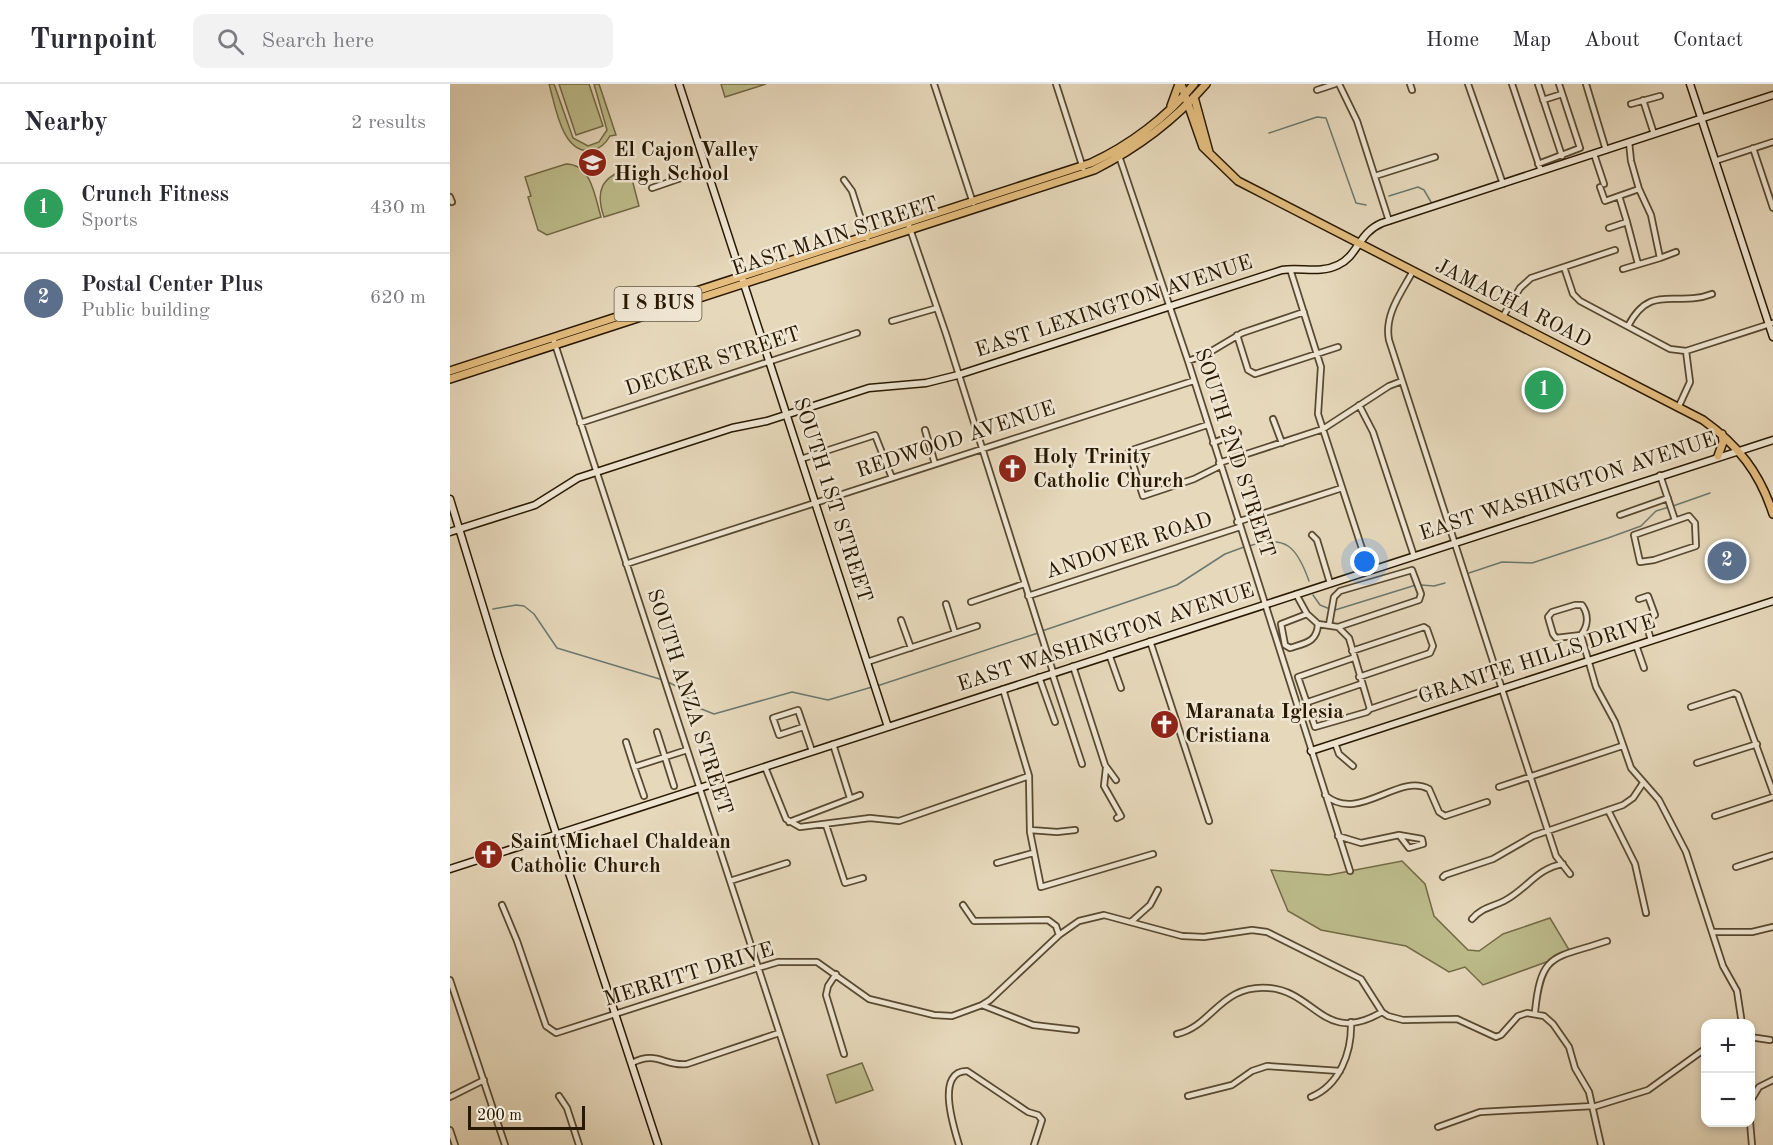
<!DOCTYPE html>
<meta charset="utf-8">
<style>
body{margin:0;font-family:"Old Standard TT",serif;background:#f2f2f3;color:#2b2b33}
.controls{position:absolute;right:18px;bottom:18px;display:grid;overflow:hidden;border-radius:12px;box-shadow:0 3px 9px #0003}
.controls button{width:54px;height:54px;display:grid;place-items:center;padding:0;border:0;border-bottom:2px solid #e1e1e2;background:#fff;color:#2b2b33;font:30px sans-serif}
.scale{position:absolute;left:18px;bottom:15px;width:117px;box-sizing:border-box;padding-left:6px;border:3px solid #291901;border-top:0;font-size:16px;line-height:21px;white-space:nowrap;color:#291901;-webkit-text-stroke:4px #efe6d3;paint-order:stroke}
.you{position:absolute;left:915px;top:478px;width:21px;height:21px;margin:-15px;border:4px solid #fff;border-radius:50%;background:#1a73e8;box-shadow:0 0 0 9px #1a73e833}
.badge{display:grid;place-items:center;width:39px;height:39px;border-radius:50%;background:#8f2418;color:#fff;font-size:20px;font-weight:700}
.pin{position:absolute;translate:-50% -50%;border:3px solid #fff;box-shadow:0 2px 6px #0006}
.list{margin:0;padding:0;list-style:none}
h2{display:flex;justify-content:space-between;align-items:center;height:78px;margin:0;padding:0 24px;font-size:26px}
h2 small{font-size:20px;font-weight:400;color:#7c7c81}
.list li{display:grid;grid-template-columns:39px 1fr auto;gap:18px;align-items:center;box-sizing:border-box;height:90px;padding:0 24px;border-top:2px solid #e1e1e2}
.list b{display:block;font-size:22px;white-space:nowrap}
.list p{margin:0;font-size:20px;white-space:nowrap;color:#7c7c81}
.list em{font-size:20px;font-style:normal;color:#7c7c81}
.icon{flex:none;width:33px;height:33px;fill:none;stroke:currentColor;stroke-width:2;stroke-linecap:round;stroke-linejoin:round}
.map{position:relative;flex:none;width:1323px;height:1061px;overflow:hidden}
header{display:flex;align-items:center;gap:36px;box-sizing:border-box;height:84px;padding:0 30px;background:#fff;border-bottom:2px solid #e1e1e2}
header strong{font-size:28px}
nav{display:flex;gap:33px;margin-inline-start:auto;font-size:21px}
.search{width:420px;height:54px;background:#f2f2f3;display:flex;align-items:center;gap:15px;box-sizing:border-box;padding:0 21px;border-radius:12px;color:#7c7c81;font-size:22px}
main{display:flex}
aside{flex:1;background:#fff}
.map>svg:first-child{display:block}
.green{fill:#bdbc8b;stroke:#736a46;stroke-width:1.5}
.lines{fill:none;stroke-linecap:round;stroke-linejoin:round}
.stream{stroke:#6c786f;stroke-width:1.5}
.street-casing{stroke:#584930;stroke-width:8}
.secondary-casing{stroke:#291901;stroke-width:9}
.primary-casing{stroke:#291901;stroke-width:10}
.street{stroke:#efe6d3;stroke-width:4.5}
.secondary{stroke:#efe6d3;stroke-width:6}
.primary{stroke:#e3bc7e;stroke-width:7}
.labels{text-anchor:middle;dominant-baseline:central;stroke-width:5;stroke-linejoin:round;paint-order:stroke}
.shield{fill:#efe6d3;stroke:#645640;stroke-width:1.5}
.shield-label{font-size:20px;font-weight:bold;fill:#291901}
.poi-label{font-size:21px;font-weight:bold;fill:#291901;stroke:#efe6d3;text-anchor:start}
.street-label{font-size:21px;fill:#291901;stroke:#efe6d3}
</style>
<header>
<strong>Turnpoint</strong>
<div class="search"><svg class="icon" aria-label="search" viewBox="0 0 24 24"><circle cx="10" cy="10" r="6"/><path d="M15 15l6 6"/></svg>Search here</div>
<nav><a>Home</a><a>Map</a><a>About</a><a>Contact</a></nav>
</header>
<main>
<aside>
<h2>Nearby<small>2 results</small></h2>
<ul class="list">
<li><span class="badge" style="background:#2e9e5b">1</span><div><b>Crunch Fitness</b><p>Sports</p></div><em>430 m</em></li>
<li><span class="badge" style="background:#5c6f8a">2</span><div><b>Postal Center Plus</b><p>Public building</p></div><em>620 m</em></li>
</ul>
</aside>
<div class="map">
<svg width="1323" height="1061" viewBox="0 0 1323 1061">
<rect width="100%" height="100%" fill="#e6d8bb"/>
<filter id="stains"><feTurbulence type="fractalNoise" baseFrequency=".00333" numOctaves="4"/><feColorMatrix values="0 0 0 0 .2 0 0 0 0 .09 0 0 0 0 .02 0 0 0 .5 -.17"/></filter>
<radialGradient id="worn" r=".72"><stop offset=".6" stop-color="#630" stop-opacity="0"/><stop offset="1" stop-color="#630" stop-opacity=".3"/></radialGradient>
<path class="green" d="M99 0H104L123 54 138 62 149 58 157 46 144 0H149L166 51 160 52C156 59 151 65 142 66 112 72 105 20 99 0Z
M109 0H139L153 42 126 51Z
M271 0H316L275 13Z
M116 80C142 80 145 114 151 133L97 151 88 146 78 113 81 112 75 93Z
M179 84 189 122 154 133C145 107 151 93 179 84Z
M952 777 975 800 984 832 1018 866 1029 867 1053 850 1100 834 1121 869 1033 901 1015 883 999 888 956 862 871 846 838 827 821 786 879 791Z
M412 979 423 1006 386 1019 377 991Z"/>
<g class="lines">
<path class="stream" d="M819 49 867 33 876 34 906 119 916 121
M939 112 968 103 974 106 981 118
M1223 422 1260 409
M799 462C836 450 847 463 859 497
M1019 489 1052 478 1082 479 1158 454 1191 442 1206 427 1219 423
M971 501 984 502 995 499
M863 511 870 521 880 525
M43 525 66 521 74 522 84 530 107 564 213 596
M885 526 966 501
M592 547 727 501 775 470 794 463
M218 598 230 604 244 622 264 630 342 608 378 616 422 603
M427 602 588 549"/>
<defs>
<path id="street" d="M484 0 523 119
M606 0 633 84
M889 0 907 37 939 137
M960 0 962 6
M1018 0 1053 100
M1062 0 1091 87
M1088 0 1112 72
M1136 0 1156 66
M867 6 885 0
M1093 16 1112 10
M1193 16 1204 50
M1181 20 1210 12
M1303 64 1323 124
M667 66 738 277 900 787
M1144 70 1154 100
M1265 77 1323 58
M1088 80 1130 64 1109 0
M925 92 985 73
M394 96 402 107 417 154
M1150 103 1155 117 1169 112
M202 104 257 85
M0 113 2 118
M1177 138 1169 112 1189 105
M458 139 496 250 603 588
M1159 144 1177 138 1188 180
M1210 174 1226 168
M1114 183 1123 210 1130 217 1220 265 1236 267 1323 239
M840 185 871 283 868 330 919 486
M1173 185 1210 174 1201 131 1189 105 1181 77 1179 58
M963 187C951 209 934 231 939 256L1106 772 1120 790
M1052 234 1070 204 1081 194 1165 166
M442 237 487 224
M1178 242C1201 198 1226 224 1262 210
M787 251 798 286 805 290 888 263
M103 254 366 1061
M738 277 755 271 792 249 854 228
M909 321 923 348 964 472
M1228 324 1240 298 1236 267
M823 335 832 359
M130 339 407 249
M757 341 679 367 693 412 744 395 770 382
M475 346 485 380
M763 359 788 349
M351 375 425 351 442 394
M769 379 873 345 939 302 952 297
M1210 391 1225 436
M1170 431 1218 414
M1239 432 1245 439 1246 462 1204 476 1190 478 1184 451Z
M787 438 892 404
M862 451 867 456 880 499
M176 480 743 297
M846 510 857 530 868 540 888 543 899 554 920 625 917 628 865 643 848 593 903 574
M578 512 790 443
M1189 515 1198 512 1205 531 1195 536 1201 556
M521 518 574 500
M496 520 505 549
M1125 521H1132C1139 531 1138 542 1131 551L1106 554 1103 550 1098 533 1102 528Z
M857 530 831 540 835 561 840 564C856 559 867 558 868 540
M451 536 461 564
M879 541 884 513 890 507 962 486 971 510 969 516 888 543
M1131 551 1146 603 1165 638 1181 684 1209 716 1236 768 1273 882 1287 907 1292 940
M700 557 759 737
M1186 561 1194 584
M902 567 974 543 977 545 983 562 980 569 909 593
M659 570 671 604
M417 578 527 542
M623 582 655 681 666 696
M602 589 632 680
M589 593 605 638
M553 605 579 692 580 748 591 803 703 770
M855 619 911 600
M1241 623 1284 609 1288 611 1323 708
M920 625 973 607
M353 643 329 651 323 634 348 626 362 667
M207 648 224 702
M176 658 184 683 237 666
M885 659 889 670 903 682
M383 660 400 714
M1247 679 1307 660
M184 683 194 712
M315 683 336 735 350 743 420 734 449 737 579 692
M656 684 654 702 671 732 667 734
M1049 703 1172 662
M875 711C909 740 948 688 979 705L989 728 995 732 1037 718
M1158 726 1185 780 1196 829
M1265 732 1323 713
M339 738 410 711
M376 741 395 799 413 794
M580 746 607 748 625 746
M888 752 911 759 949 751 959 764 973 760 972 755 949 751
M547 779 583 769
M1286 783 1323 771
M993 793 995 791 1043 775 1083 752 1173 721 1183 714 1193 699
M280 797 337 779
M52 821 67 857 96 942 106 949 308 884 328 878H367L419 915 484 931 502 932 532 921 540 916 609 851 629 837 654 831 732 852 754 853 802 846 817 848 911 895 932 928 938 932 953 936 1007 935 1046 953 1051 951 1068 932 1077 929 1094 932 1103 940 1119 963 1125 984 1139 1008 1151 1061
M513 821 524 837 598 836 606 842 609 851
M1022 835C1031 824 1042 823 1054 817 1076 806 1087 784 1113 780
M681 838 700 821 708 806
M1262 848H1302L1323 843
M386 890 378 902 376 911 394 970
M0 896 55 1061
M532 921 583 941 626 946
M1085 928C1091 867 1104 875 1157 857
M727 950C763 942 770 900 819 904 866 908 874 962 932 928
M1300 953 1320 956
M182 979C207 966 215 983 237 980L329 949
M109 1012 117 1024 129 1061
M738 1012 782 1001 802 987 817 982 890 987
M0 1013 34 996
M861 1013C890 1001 902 968 901 938
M1300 1018 1309 1003 1323 996
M1143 1023 1198 1006 1252 967
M1300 1038 1302 1061
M988 1043 1030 1028 1143 1022
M0 1046 5 1061
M509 1061C504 1044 485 987 517 987L578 1028 588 1031 592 1036 584 1061"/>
<path id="secondary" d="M229 0 438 643
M1240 0 1323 253
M0 415 48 572 208 1061
M0 448 85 421 128 394 282 344 317 337 419 304 476 299 508 291 832 186C851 183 870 190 888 181 908 172 908 149 932 139L1323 11
M861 667 1323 517
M0 785 1323 356"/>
<path id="primary" d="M731 0 753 63 788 97 1253 336C1288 361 1310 389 1323 430
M744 13 759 68
M721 22 729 0
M0 287 641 79C680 61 717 33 744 0
M0 295 644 86C688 64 724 37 756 0
M1268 372 1273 358 1272 350"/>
</defs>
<use href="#street" class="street-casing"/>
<use href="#secondary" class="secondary-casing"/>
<use href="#primary" class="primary-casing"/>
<use href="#street" class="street"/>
<use href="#secondary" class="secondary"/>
<use href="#primary" class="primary"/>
</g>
<defs>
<symbol id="school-disc" viewBox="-11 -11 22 22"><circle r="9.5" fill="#8f2418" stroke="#efe6d3"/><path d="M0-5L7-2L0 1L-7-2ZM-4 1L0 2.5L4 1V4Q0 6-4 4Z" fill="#fff"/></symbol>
<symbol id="church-disc" viewBox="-11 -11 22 22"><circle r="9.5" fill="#8f2418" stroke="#efe6d3"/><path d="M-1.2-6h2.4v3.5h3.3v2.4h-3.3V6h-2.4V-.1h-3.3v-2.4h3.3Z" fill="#fff"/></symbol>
</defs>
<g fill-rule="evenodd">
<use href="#school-disc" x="126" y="62" width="33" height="33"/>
<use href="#church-disc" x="546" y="368" width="33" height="33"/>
<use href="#church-disc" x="698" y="624" width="33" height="33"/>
<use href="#church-disc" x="22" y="754" width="33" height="33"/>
</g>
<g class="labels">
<rect class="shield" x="164.5" y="203" width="87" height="34" rx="4.5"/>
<g class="shield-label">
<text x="208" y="220">I 8 BUS</text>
</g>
<g class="poi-label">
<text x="164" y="66">El Cajon Valley<tspan x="164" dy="24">High School</tspan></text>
<text x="583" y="373">Holy Trinity<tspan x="583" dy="24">Catholic Church</tspan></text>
<text x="735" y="628">Maranata Iglesia<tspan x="735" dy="24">Cristiana</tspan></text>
<text x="60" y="758">Saint Michael Chaldean<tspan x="60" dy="24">Catholic Church</tspan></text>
</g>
<g class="street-label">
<text transform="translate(385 153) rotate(-18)">EAST MAIN STREET</text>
<text transform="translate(1063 220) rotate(27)">JAMACHA ROAD</text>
<text transform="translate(664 223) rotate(-18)">EAST LEXINGTON AVENUE</text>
<text transform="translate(263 278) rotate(-18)">DECKER STREET</text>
<text transform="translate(506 356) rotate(-18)">REDWOOD AVENUE</text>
<text transform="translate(784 369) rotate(72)">SOUTH 2ND STREET</text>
<text transform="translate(1118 403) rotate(-18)">EAST WASHINGTON AVENUE</text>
<text transform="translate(382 416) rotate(72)">SOUTH 1ST STREET</text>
<text transform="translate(679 462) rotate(-18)">ANDOVER ROAD</text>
<text transform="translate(656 554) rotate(-18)">EAST WASHINGTON AVENUE</text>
<text transform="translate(1087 576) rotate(-18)">GRANITE HILLS DRIVE</text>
<text transform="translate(239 618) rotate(72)">SOUTH ANZA STREET</text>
<text transform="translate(239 891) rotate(-17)">MERRITT DRIVE</text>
</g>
</g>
<rect width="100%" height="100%" filter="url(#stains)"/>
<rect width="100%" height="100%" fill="url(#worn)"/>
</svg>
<div class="controls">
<button>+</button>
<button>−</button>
</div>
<div class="scale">200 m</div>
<div class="you"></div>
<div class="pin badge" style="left:1094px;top:306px;background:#2e9e5b">1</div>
<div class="pin badge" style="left:1277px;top:477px;background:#5c6f8a">2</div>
</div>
</main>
